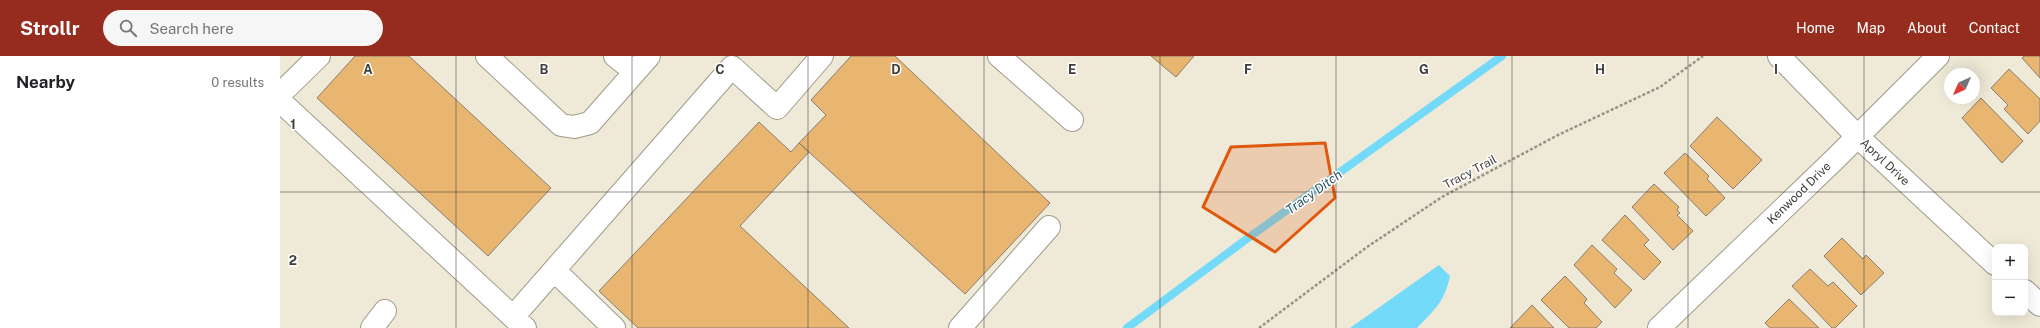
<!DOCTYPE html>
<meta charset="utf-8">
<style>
body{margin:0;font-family:"Public Sans",sans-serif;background:#f6f6f6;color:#202124}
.controls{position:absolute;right:12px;bottom:12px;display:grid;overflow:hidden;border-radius:8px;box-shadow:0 4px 16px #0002}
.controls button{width:36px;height:36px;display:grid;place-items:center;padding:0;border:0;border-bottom:1px solid #e0e0e0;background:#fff;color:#202124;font:20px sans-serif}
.compass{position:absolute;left:1664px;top:12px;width:36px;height:36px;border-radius:50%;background:#fff;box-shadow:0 4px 16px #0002;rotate:225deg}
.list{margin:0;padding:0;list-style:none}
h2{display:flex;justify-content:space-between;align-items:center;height:52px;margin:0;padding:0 16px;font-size:17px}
h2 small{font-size:13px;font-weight:400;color:#757577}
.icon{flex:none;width:22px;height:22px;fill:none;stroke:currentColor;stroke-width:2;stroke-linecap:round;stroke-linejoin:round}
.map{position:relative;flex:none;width:1760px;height:272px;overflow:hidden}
header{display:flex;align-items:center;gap:24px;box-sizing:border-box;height:56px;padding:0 20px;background:#962c1d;color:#fff}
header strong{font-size:19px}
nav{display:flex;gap:22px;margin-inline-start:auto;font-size:14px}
.search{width:280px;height:36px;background:#f6f6f6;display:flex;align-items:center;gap:10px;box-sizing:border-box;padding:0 14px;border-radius:22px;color:#757577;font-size:15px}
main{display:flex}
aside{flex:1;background:#fff}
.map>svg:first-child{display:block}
.water{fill:#74dafa}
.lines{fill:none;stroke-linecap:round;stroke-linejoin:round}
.stream{stroke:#74dafa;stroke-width:8}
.building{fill:#e9b671;stroke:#887d6f}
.minor-casing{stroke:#9f9a89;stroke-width:24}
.path{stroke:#969286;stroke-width:2.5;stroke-dasharray:3 2;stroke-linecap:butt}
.minor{stroke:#fff;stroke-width:22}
.marked{fill:#e0580e;fill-opacity:0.2;stroke:#e0580e;stroke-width:3;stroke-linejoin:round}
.grid{fill:none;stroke:#3f3d36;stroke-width:1;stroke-opacity:0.55}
.labels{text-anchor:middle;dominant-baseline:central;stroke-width:3;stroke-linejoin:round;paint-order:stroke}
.street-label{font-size:12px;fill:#3f3d36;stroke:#fff}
.water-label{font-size:13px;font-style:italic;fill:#285463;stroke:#fff}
.grid-label{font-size:13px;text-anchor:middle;font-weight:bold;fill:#3f3d36;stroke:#fff;stroke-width:3;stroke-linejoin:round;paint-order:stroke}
</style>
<header>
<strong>Strollr</strong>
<div class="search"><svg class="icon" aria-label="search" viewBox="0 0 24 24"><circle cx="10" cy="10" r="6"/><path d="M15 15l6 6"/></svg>Search here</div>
<nav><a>Home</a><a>Map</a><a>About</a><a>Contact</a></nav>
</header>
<main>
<aside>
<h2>Nearby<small>0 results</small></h2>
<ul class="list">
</ul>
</aside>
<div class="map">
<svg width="1760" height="272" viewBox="0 0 1760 272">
<rect width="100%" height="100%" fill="#efe9d7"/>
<path class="water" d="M1159 209 1170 220C1164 247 1155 253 1137 272H1070Z"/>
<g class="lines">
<path class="stream" d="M847 272 968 182 1222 0"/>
</g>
<path class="building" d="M75 0H129L271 132 208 200 37 42Z
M571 0H615L770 147 685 238 519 87 546 59 531 44Z
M871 0H914L896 21Z
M1744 0H1760V22L1742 2Z
M1729 13 1760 43V65L1748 78 1724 53 1728 49 1711 32Z
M1701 42 1743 85 1722 107 1682 62Z
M1437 61 1482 104 1453 133 1410 90Z
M479 66 511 96 519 87 529 96 460 170 569 272H358L319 235Z
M1405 97 1429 120 1427 123 1445 142 1426 160 1384 117Z
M1374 128 1399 151 1397 154 1400 157 1397 159 1413 175 1393 194 1352 151Z
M1345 159 1369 184 1364 189 1381 206 1364 224 1322 184Z
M1562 182 1583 203 1586 199 1604 217 1581 239 1544 200Z
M1312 189 1337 213 1334 217 1352 234 1335 252 1294 209Z
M1530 213 1548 230 1553 226 1577 250 1555 272H1552L1512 230Z
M1285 220 1307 243 1304 247 1322 266 1316 272H1289L1261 244Z
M1509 243 1539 272H1490L1485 267Z
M1252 249 1274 272H1230Z"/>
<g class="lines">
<defs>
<path id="minor" d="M207 0 281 69 294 71 310 67 369 0
M335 0 355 16
M719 0 792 64
M1499 0 1578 81 1715 208
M0 38 39 0
M0 45 245 272
M274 214 334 272
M1745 235 1760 249
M233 261 452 11 497 52 542 0
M92 272 105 255
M680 272 769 171
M1379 272 1556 102 1658 0"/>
</defs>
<use href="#minor" class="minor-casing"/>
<path class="path" d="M979 272 1087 191 1162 141 1278 79 1380 31 1423 0"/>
<use href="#minor" class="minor"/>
</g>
<path class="marked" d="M1045 87 1055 142 995 196 923 151 951 91Z"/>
<path class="grid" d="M176 0V272M352 0V272M528 0V272M704 0V272M880 0V272M1056 0V272M1232 0V272M1408 0V272M1584 0V272M0 136H1760"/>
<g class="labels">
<g class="street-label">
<text transform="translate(1605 106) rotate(43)">Apryl Drive</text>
<text transform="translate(1190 116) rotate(-28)">Tracy Trail</text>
<text transform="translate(1519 137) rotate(-44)">Kenwood Drive</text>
</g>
<g class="water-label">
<text transform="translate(1034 136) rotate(-36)">Tracy Ditch</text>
</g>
</g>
<g class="grid-label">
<text x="88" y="18">A</text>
<text x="264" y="18">B</text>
<text x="440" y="18">C</text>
<text x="616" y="18">D</text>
<text x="792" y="18">E</text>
<text x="968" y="18">F</text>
<text x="1144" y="18">G</text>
<text x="1320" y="18">H</text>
<text x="1496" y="18">I</text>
<text x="13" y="73">1</text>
<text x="13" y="209">2</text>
</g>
</svg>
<div class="controls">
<button>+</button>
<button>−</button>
</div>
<svg class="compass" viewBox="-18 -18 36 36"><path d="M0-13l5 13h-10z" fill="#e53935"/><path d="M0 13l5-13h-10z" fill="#757577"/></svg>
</div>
</main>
